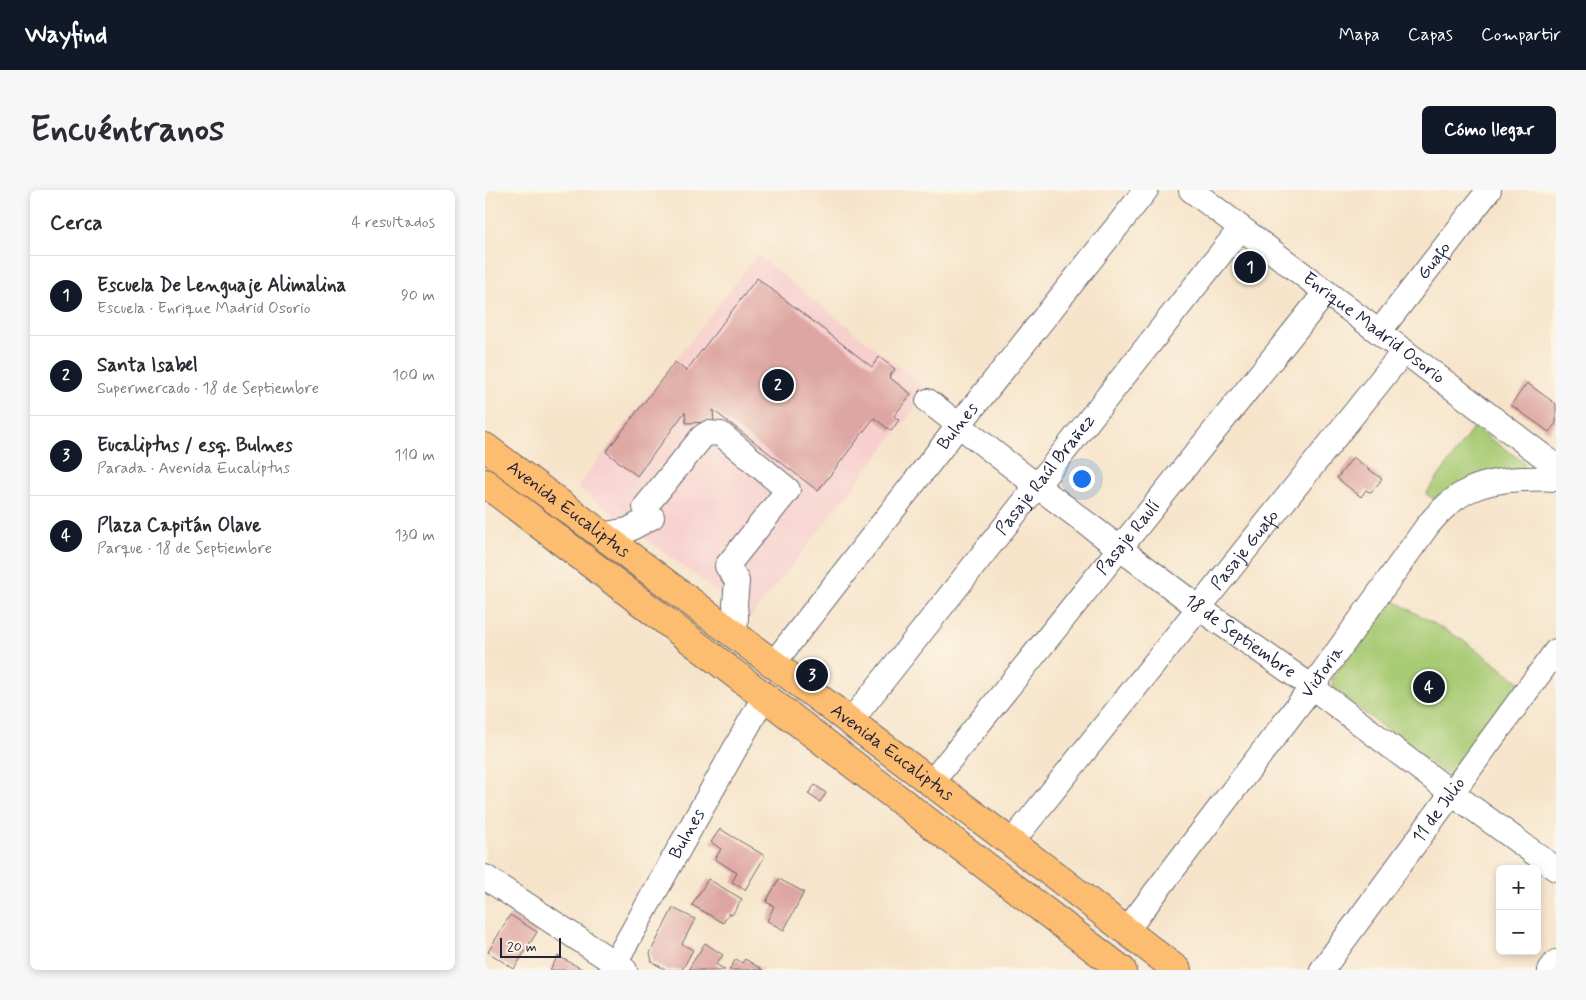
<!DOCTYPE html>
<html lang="es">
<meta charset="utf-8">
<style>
body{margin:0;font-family:Mynerve,sans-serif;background:#f7f7f7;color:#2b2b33}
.controls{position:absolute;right:15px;bottom:15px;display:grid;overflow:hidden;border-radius:8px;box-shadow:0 2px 8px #0003}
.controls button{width:45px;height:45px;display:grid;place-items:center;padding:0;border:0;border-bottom:1px solid #e1e1e2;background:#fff;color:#2b2b33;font:25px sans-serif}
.scale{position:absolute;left:15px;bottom:12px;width:61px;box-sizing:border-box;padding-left:5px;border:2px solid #22223b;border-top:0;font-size:14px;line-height:18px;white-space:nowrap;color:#22223b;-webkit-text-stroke:4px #fcf5e5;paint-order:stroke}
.you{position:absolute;left:596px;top:288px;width:18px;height:18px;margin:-12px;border:4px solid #fff;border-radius:50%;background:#1a73e8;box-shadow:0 0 0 8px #1a73e833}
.badge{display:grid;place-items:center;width:32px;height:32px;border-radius:50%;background:#111827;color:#fff;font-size:16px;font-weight:700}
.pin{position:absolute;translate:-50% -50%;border:2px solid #fff;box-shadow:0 1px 5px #0006}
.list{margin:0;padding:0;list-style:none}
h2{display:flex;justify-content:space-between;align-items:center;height:65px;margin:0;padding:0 20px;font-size:21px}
h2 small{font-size:16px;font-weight:400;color:#7c7c81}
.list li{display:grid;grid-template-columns:32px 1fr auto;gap:15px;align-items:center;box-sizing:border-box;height:80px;padding:0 20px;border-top:1px solid #e1e1e2}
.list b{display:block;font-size:19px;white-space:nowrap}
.list p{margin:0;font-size:16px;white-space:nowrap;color:#7c7c81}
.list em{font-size:16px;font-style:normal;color:#7c7c81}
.map{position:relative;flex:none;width:1071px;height:780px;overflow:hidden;border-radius:8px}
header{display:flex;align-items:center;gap:30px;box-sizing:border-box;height:70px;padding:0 25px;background:#111827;color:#fff}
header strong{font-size:24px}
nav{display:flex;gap:28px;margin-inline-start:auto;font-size:18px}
.intro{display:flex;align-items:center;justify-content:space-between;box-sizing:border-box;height:120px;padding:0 30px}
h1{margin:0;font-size:35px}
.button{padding:12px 22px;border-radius:8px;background:#111827;color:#fff;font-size:18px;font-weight:700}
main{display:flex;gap:30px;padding:0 30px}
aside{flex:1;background:#fff;border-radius:8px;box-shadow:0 2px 8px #0003}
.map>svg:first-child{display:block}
.built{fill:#f7d0cd}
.green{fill:#a8cb75;stroke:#657658}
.building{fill:#dea6a2}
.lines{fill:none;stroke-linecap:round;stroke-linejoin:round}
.minor-casing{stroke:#6c666d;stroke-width:26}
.major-casing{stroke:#6c666d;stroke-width:30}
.minor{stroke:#fff;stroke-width:24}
.major{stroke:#fcbd6f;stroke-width:28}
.labels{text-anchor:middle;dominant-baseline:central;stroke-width:5;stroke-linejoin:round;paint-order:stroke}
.street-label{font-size:18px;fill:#22223b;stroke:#fcf5e5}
</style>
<header>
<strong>Wayfind</strong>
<nav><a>Mapa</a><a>Capas</a><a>Compartir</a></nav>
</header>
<div class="intro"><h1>Encuéntranos</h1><a class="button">Cómo llegar</a></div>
<main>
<aside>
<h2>Cerca<small>4 resultados</small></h2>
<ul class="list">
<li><span class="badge">1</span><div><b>Escuela De Lenguaje Alimalina</b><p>Escuela · Enrique Madrid Osorio</p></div><em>90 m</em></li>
<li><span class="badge">2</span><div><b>Santa Isabel</b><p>Supermercado · 18 de Septiembre</p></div><em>100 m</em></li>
<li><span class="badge">3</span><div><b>Eucaliptus / esq. Bulnes</b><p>Parada · Avenida Eucaliptus</p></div><em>110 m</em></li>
<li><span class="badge">4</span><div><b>Plaza Capitán Olave</b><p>Parque · 18 de Septiembre</p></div><em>130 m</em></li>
</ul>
</aside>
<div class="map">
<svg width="1071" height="780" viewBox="0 0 1071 780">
<rect width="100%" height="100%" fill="#fcf5e5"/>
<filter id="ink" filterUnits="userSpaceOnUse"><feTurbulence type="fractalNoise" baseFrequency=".02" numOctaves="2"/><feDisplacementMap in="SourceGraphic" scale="10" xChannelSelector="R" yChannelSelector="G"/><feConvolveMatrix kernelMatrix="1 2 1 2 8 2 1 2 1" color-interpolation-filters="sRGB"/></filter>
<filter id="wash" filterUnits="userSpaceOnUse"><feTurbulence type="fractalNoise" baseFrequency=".0096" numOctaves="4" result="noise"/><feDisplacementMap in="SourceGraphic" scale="20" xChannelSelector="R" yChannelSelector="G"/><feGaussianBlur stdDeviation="1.12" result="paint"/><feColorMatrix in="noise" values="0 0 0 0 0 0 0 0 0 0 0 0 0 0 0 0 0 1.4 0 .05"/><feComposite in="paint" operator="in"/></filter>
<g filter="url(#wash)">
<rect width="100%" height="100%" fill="#f6e4ca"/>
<path class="built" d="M272 65 444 200 265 429 223 395 92 297Z"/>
<path class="green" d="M989 237 1037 271 1040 274 1038 278 950 310 941 304Z
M904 408 981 452 1040 496 966 585 958 582 849 500 847 489Z"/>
<g id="blocks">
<path class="building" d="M272 88 387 177 394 167 410 179 404 187 426 204 409 226 414 230 406 241 389 228 333 301 228 220 229 232 201 233 200 222 152 286 121 262 190 172 201 181Z
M1042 193 1071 214V233L1064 242 1026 215Z
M868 267 897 289 886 303 881 300 876 307 852 288Z
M330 595 341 603 335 612 323 604Z
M235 639 280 666 260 700 247 692 252 683 230 669 236 659 226 652Z
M223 689 257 709 247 725 244 723 238 733 207 715Z
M294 689 319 702 299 740 282 731 289 716 281 712Z
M188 718 210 729 197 754 208 760 197 780H181L167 772 165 763Z
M25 725 52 742 29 779 3 762Z
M220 753 238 765 231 774 240 780H207L204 778Z
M73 766 99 780H65Z
M251 769 257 773 260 769 278 780H244Z"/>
</g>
</g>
<g filter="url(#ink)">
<use href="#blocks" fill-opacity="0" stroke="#6c666d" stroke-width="1"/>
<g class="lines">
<defs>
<g id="minor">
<path id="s1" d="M706 0 1071 276"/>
<path id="s2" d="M894 142 1004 0"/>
<path id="s3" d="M443 211 552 296 714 418 827 497 967 603 1071 679"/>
<path d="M116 345 143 340 167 327 160 317 217 247 223 243 236 244 303 300 242 376 252 391 250 414 251 427 250 445"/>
<path id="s4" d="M288 474 474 235 661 0"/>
<path id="s5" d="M365 532 756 38"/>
<path id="s6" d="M446 593 841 102"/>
<path id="s7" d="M526 653 919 161"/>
<path d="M0 687 140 780"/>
<path id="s8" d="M641 741 827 497 943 335C970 302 994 291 1036 289 1048 289 1060 288 1071 289"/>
<path id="s9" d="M126 780 279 507"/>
<path id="s10" d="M837 780 1071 461"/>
<path d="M1065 780 1071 772"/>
</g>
<g id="major">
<path id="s11" d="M0 257 572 687 692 780"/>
<path d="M0 293 637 780"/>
</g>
</defs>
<use href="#minor" class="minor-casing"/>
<use href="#major" class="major-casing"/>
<use href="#minor" class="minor"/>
<use href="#major" class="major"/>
</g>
</g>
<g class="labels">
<g class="street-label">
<text stroke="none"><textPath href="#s2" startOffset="90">Guafo</textPath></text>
<text stroke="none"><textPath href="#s1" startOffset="229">Enrique Madrid Osorio</textPath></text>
<text stroke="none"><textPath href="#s4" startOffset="301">Bulnes</textPath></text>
<text stroke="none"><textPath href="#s5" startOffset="315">Pasaje Raúl Brañez</textPath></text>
<text stroke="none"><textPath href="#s11" startOffset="104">Avenida Eucaliptus</textPath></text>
<text stroke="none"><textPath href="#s6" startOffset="315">Pasaje Raulí</textPath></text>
<text stroke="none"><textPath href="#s7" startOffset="375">Pasaje Guafo</textPath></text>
<text stroke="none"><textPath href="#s3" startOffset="391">18 de Septiembre</textPath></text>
<text stroke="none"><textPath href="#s8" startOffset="325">Victoria</textPath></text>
<text stroke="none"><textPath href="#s11" startOffset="509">Avenida Eucaliptus</textPath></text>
<text stroke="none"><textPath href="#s10" startOffset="198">11 de Julio</textPath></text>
<text stroke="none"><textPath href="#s9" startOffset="156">Bulnes</textPath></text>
</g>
</g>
</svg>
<div class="controls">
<button>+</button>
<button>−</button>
</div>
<div class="scale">20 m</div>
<div class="you"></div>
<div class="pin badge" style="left:765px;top:77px">1</div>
<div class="pin badge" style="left:293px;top:195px">2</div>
<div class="pin badge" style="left:327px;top:485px">3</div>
<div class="pin badge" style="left:944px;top:497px">4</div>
</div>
</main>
